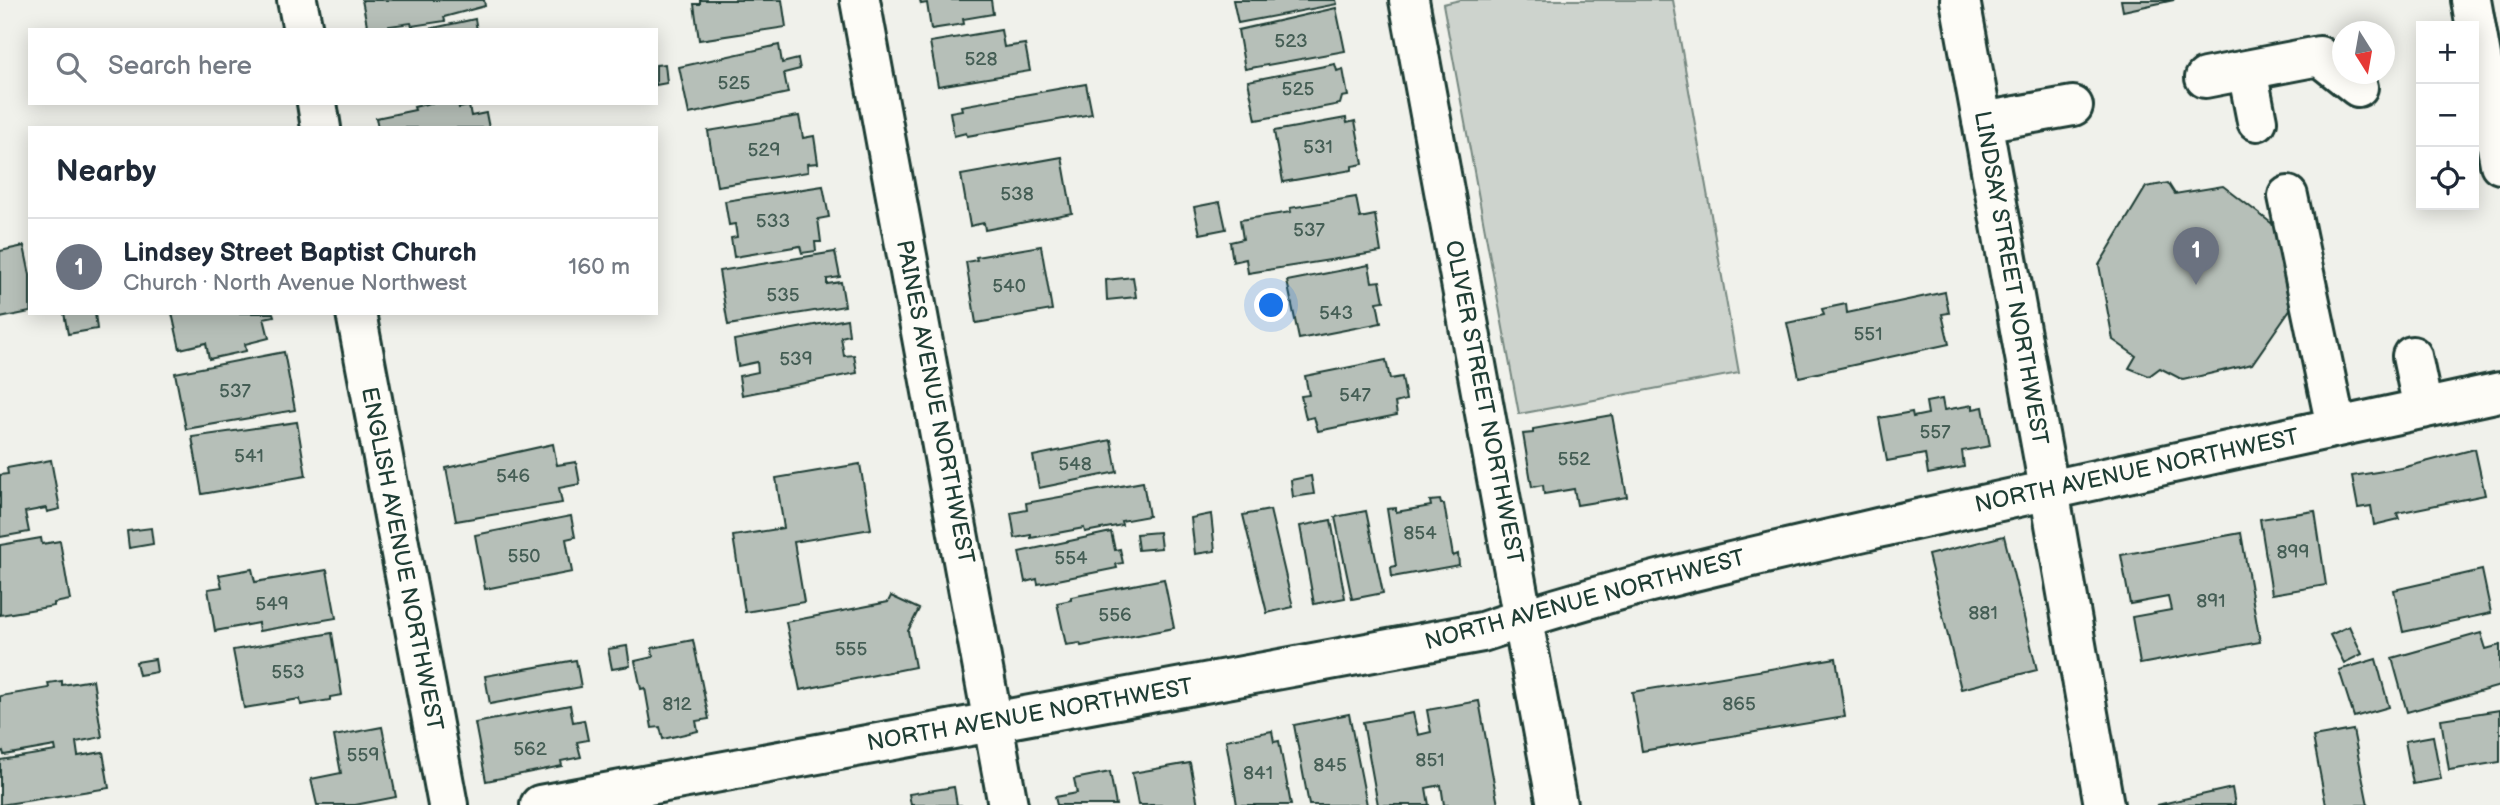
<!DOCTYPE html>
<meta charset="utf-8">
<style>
body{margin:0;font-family:"Balsamiq Sans",sans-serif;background:#f6f6f7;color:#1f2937}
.controls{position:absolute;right:21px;top:21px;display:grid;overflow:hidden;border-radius:0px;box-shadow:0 4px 18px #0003}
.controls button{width:63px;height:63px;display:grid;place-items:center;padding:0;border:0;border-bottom:2px solid #e0e1e3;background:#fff;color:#1f2937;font:35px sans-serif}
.compass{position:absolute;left:2332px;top:21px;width:63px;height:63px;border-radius:50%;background:#fff;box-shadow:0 4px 18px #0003;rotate:169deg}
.you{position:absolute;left:1272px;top:306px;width:24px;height:24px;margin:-18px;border:5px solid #fff;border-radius:50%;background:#1a73e8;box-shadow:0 0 0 10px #1a73e833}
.badge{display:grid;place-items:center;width:46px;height:46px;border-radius:50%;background:#d93025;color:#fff;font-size:23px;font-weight:700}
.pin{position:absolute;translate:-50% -58px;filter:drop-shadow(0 2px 4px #0008)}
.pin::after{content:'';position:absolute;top:37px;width:24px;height:21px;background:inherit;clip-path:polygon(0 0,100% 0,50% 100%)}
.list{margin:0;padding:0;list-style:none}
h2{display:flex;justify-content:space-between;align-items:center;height:91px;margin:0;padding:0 28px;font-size:30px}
h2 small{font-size:23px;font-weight:400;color:#747a83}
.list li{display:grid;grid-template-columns:46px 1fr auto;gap:21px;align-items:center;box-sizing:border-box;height:98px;padding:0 28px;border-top:2px solid #e0e1e3}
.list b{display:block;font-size:26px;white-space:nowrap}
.list p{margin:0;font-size:23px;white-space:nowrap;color:#747a83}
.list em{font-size:23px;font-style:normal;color:#747a83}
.icon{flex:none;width:38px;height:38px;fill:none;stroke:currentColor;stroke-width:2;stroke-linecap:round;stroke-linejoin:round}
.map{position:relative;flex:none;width:2500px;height:805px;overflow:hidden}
.search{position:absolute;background:#fff;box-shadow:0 4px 18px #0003;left:28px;top:28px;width:630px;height:77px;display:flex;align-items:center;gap:18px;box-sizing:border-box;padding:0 24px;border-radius:0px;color:#747a83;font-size:26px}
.panel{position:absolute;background:#fff;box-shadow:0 4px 18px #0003;left:28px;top:126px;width:630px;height:189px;border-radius:0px}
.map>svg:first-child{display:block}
.green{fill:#cdd3cd;stroke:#768880;stroke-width:2}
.building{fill:#b6bfb8;stroke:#1f3d34;stroke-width:2}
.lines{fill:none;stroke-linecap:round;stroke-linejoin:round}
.minor-casing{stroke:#1f3d34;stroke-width:44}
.major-casing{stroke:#1f3d34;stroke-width:44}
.minor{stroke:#fdfcf7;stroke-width:38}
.major{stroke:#fdfcf7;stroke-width:38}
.labels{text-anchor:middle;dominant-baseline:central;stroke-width:5;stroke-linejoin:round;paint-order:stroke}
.number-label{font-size:19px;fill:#455e55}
.street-label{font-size:23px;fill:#1f3d34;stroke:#fdfcf7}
</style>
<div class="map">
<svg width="2500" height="805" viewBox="0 0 2500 805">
<rect width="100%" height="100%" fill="#f0f1eb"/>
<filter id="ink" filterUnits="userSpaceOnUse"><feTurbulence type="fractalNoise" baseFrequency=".0143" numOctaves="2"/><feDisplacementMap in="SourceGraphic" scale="14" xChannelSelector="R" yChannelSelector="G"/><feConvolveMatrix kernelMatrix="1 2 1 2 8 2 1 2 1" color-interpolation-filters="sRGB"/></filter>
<g filter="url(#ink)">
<path class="green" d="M1460 0H1673L1739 373 1519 414 1443 4Z"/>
<path class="building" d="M362 0H484L485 6 444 17 445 21 412 26 411 23 389 26V30H368Z
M700 0H782L786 27 699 40 694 4H700Z
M920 0H991L993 14 963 19 964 24 931 29 927 3 921 4Z
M1233 0H1336L1337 4 1238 23Z
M2121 0H2174L2123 11Z
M1336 8 1345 51 1245 69 1238 30Z
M475 19 477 30H424Z
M1001 30 1004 47 1025 44 1030 71 938 86 930 42Z
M779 45 782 63 798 59 800 69 784 73 788 93 689 114 679 67Z
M665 64 667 83 656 85V65Z
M1335 64 1337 71 1343 69 1348 96 1342 97 1340 104 1256 120 1248 81Z
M1086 84 1092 114 967 136 966 133 954 136 950 112 962 110 961 106Z
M430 103H458L459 108 469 106 471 116 486 113 489 128H378L376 118 415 110 414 107Z
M799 116 803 138 814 136 818 163 807 164 808 172 717 186 708 131Z
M1346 118 1347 123 1355 121 1363 164 1352 166V170L1283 182 1274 131Z
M1062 157 1072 213 985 230 984 223 970 226 961 175Z
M2168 183 2175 194 2223 186 2279 229 2293 305 2252 364 2183 380 2160 368 2149 376 2129 368 2136 356 2113 340 2099 265 2146 187Z
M823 186 829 217 818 219 821 242H815L816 251 802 253 800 246 734 257 731 238 737 237 735 224 729 225 725 201Z
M1356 197 1360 218 1375 215 1381 252 1248 273 1246 259 1233 262 1230 242 1243 239 1240 220 1291 212 1290 208Z
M1220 202 1226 229 1200 234 1194 207Z
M24 246 30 275V312L0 318V251Z
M1041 246 1052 310 976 323 966 262 977 260 976 257Z
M835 252 840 277 827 279V284L841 282 845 306 728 325 719 271Z
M1369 265 1372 282 1380 281 1384 301 1377 302 1381 323 1299 339 1287 281Z
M1133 277 1136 297 1107 300 1106 280Z
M1945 292 1949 313 1942 314 1949 344 1799 377 1787 323 1824 315 1822 309 1846 304 1847 313Z
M64 313H95L97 329 68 334Z
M172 313H273L274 316 264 318 269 338 245 344 246 351 209 359 206 343 180 349Z
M847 319 849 335 841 337 844 356 854 355 857 373 742 395 739 376 758 372 757 362 738 366 734 340Z
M284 352 295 410 186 429 175 373Z
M1386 360 1390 379 1402 377 1406 400 1395 403 1397 415 1318 431 1314 417 1306 419 1301 396 1309 395 1305 376Z
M1942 399 1944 410 1973 405V409L1983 407 1990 446 1962 451 1964 467 1928 474 1925 454 1887 461 1879 418 1912 412 1913 417 1928 414 1926 402Z
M1612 415 1627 497 1577 505 1574 489 1544 494 1543 485 1532 487 1523 434 1533 433V429Z
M297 422 306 476 202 494 192 437Z
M1111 440 1117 472 1039 488 1033 456Z
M553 444 557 465 576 462 580 484 559 488 562 503 456 521 446 468Z
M2475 449 2485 495 2397 513 2399 519 2374 525 2371 506 2358 508 2352 476 2402 468Z
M51 460 60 509 47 512 46 508 25 512 29 532 0 537V475L8 474 7 468Z
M860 464 871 529 794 542 804 602 745 612 733 536 784 528 776 478Z
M1311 476 1314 494 1293 497 1291 480Z
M1143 482 1149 516 1121 521 1122 525 1085 532 1084 528 1031 538V535L1015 538 1011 513 1027 510 1026 503Z
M1440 500 1441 504H1444L1453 556 1458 554 1459 565 1392 577 1391 567 1396 566 1387 509 1396 508V512L1431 506 1430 501Z
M1270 510 1293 607 1267 613 1243 515Z
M1366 511 1383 593 1352 599 1335 517Z
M2315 511 2326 585 2272 594 2260 519Z
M1211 514 1215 551 1195 554 1191 518Z
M571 516 575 537 566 539 572 572 485 589 475 535Z
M1331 520 1345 598 1314 604 1300 526Z
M151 528 153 544 129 548 127 531Z
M1111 532 1115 550 1120 549 1123 563 1116 564 1117 568 1038 584 1037 579 1025 582 1019 552Z
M1159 532 1161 548 1138 550 1136 534Z
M2241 533 2260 642 2140 664 2132 617 2171 610 2168 597 2130 604 2121 555Z
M2004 536 2037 670 1961 689 1928 555Z
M41 538 42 544 60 541 70 600 54 603V606L0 615V545Z
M252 569 255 582 327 570 336 618 259 631 258 623 215 631 208 589 222 587 219 575Z
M2482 570 2491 613 2403 632 2394 590Z
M1164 579 1174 628 1081 646 1080 643 1066 645 1057 603 1071 600V597Z
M891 596 919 609 908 631 915 667 800 690 786 622 888 602Z
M2349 626 2362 654 2344 663 2330 635Z
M332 633 342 695 330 697V700L301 705 300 699 244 708 233 650Z
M2481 633 2486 649 2500 645V686L2407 712 2392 658Z
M693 640 709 719 696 721 698 731 663 739 660 727 652 728 645 688 641 689 635 661 653 657 652 648Z
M627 646 630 666 612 669 608 649Z
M1836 658 1845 717 1642 751 1632 692Z
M155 659 157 672 139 675 136 662Z
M2376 659 2389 707 2354 717 2339 670Z
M576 660 581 687 490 704 485 676Z
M93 680 102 737 76 742 78 756 103 752 109 788 0 805V760L56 751 55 746 4 755 3 751 0 752V696L49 688 48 683 62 681V685Z
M1479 701 1498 805H1444L1441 785 1426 788 1429 805H1378L1363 722 1413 713 1418 735 1431 732 1427 710Z
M570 705 573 722 584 720 588 740 577 742 581 757 561 761 562 766 486 781 475 723Z
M2500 710V762L2449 770 2441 719Z
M1349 714 1367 805H1309L1294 725Z
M382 727 396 797 355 805H317L311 779 341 773 334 736Z
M2353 730 2368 805H2326L2313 737Z
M1272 731 1274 742 1279 741 1291 805H1237L1226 740Z
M2433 736 2441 779 2413 784 2405 741Z
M1190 763 1198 805H1138L1132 773Z
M1110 772 1116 805H1057L1055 797 1077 793 1074 779Z
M954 787 957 805H962H911L909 794Z
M2232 788 2235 805H2157Z"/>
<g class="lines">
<defs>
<path id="minor" d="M297 0 303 30
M860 0 1008 805
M1409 0 1557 805
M1960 0 2044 461 2104 805
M2247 70 2257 121
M2205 78 2319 56 2358 87
M317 103 321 128
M1982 122 2073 106
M2288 196 2336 427
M356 313 448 805
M2412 356 2423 409
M540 805 1482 632C1614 587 1755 556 1891 525 2093 479 2297 436 2500 392"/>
<path id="major" d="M2471 0 2500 164"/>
</defs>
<use href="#minor" class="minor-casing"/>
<use href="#major" class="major-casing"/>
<use href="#minor" class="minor"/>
<use href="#major" class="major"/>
</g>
</g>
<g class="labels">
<g class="number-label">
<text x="1291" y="41">523</text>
<text x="981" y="59">528</text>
<text x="734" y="83">525</text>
<text x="1298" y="89">525</text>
<text x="1318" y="147">531</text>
<text x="764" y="150">529</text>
<text x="1017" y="194">538</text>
<text x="773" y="221">533</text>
<text x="1309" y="230">537</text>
<text x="1009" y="286">540</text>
<text x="783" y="295">535</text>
<text x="1336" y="313">543</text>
<text x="1868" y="334">551</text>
<text x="796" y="359">539</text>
<text x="235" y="391">537</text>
<text x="1355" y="395">547</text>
<text x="1935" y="432">557</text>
<text x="249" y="456">541</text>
<text x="1574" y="459">552</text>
<text x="1075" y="464">548</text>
<text x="513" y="476">546</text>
<text x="1420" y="533">854</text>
<text x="2293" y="552">899</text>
<text x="524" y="556">550</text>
<text x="1071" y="558">554</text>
<text x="2211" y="601">891</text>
<text x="272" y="604">549</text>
<text x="1983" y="613">881</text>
<text x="1115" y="615">556</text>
<text x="851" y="649">555</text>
<text x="288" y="672">553</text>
<text x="677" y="704">812</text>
<text x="1739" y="704">865</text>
<text x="530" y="749">562</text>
<text x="363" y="755">559</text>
<text x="1430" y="760">851</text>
<text x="1330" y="765">845</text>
<text x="1258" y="773">841</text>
</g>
<g class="street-label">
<text transform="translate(2011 278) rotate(80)">LINDSAY STREET NORTHWEST</text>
<text transform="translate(935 402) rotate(79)">PAINES AVENUE NORTHWEST</text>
<text transform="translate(1484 402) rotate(79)">OLIVER STREET NORTHWEST</text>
<text transform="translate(2137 471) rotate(-12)">NORTH AVENUE NORTHWEST</text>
<text transform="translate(402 559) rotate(79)">ENGLISH AVENUE NORTHWEST</text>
<text transform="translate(1585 600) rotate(-15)">NORTH AVENUE NORTHWEST</text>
<text transform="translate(1030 715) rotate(-10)">NORTH AVENUE NORTHWEST</text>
</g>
</g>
</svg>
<div class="controls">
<button>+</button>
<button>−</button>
<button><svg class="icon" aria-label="locate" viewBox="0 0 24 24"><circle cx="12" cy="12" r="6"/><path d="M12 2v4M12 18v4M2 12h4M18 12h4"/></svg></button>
</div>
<svg class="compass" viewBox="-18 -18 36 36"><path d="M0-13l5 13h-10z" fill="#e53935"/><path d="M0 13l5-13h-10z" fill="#747a83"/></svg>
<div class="you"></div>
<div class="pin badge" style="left:2196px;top:285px;background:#6b7280">1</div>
<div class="search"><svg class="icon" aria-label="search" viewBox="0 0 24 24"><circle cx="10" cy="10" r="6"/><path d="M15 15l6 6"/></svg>Search here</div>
<section class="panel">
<h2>Nearby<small></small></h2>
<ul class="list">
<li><span class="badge" style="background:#6b7280">1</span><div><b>Lindsey Street Baptist Church</b><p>Church · North Avenue Northwest</p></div><em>160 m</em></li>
</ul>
</section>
</div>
